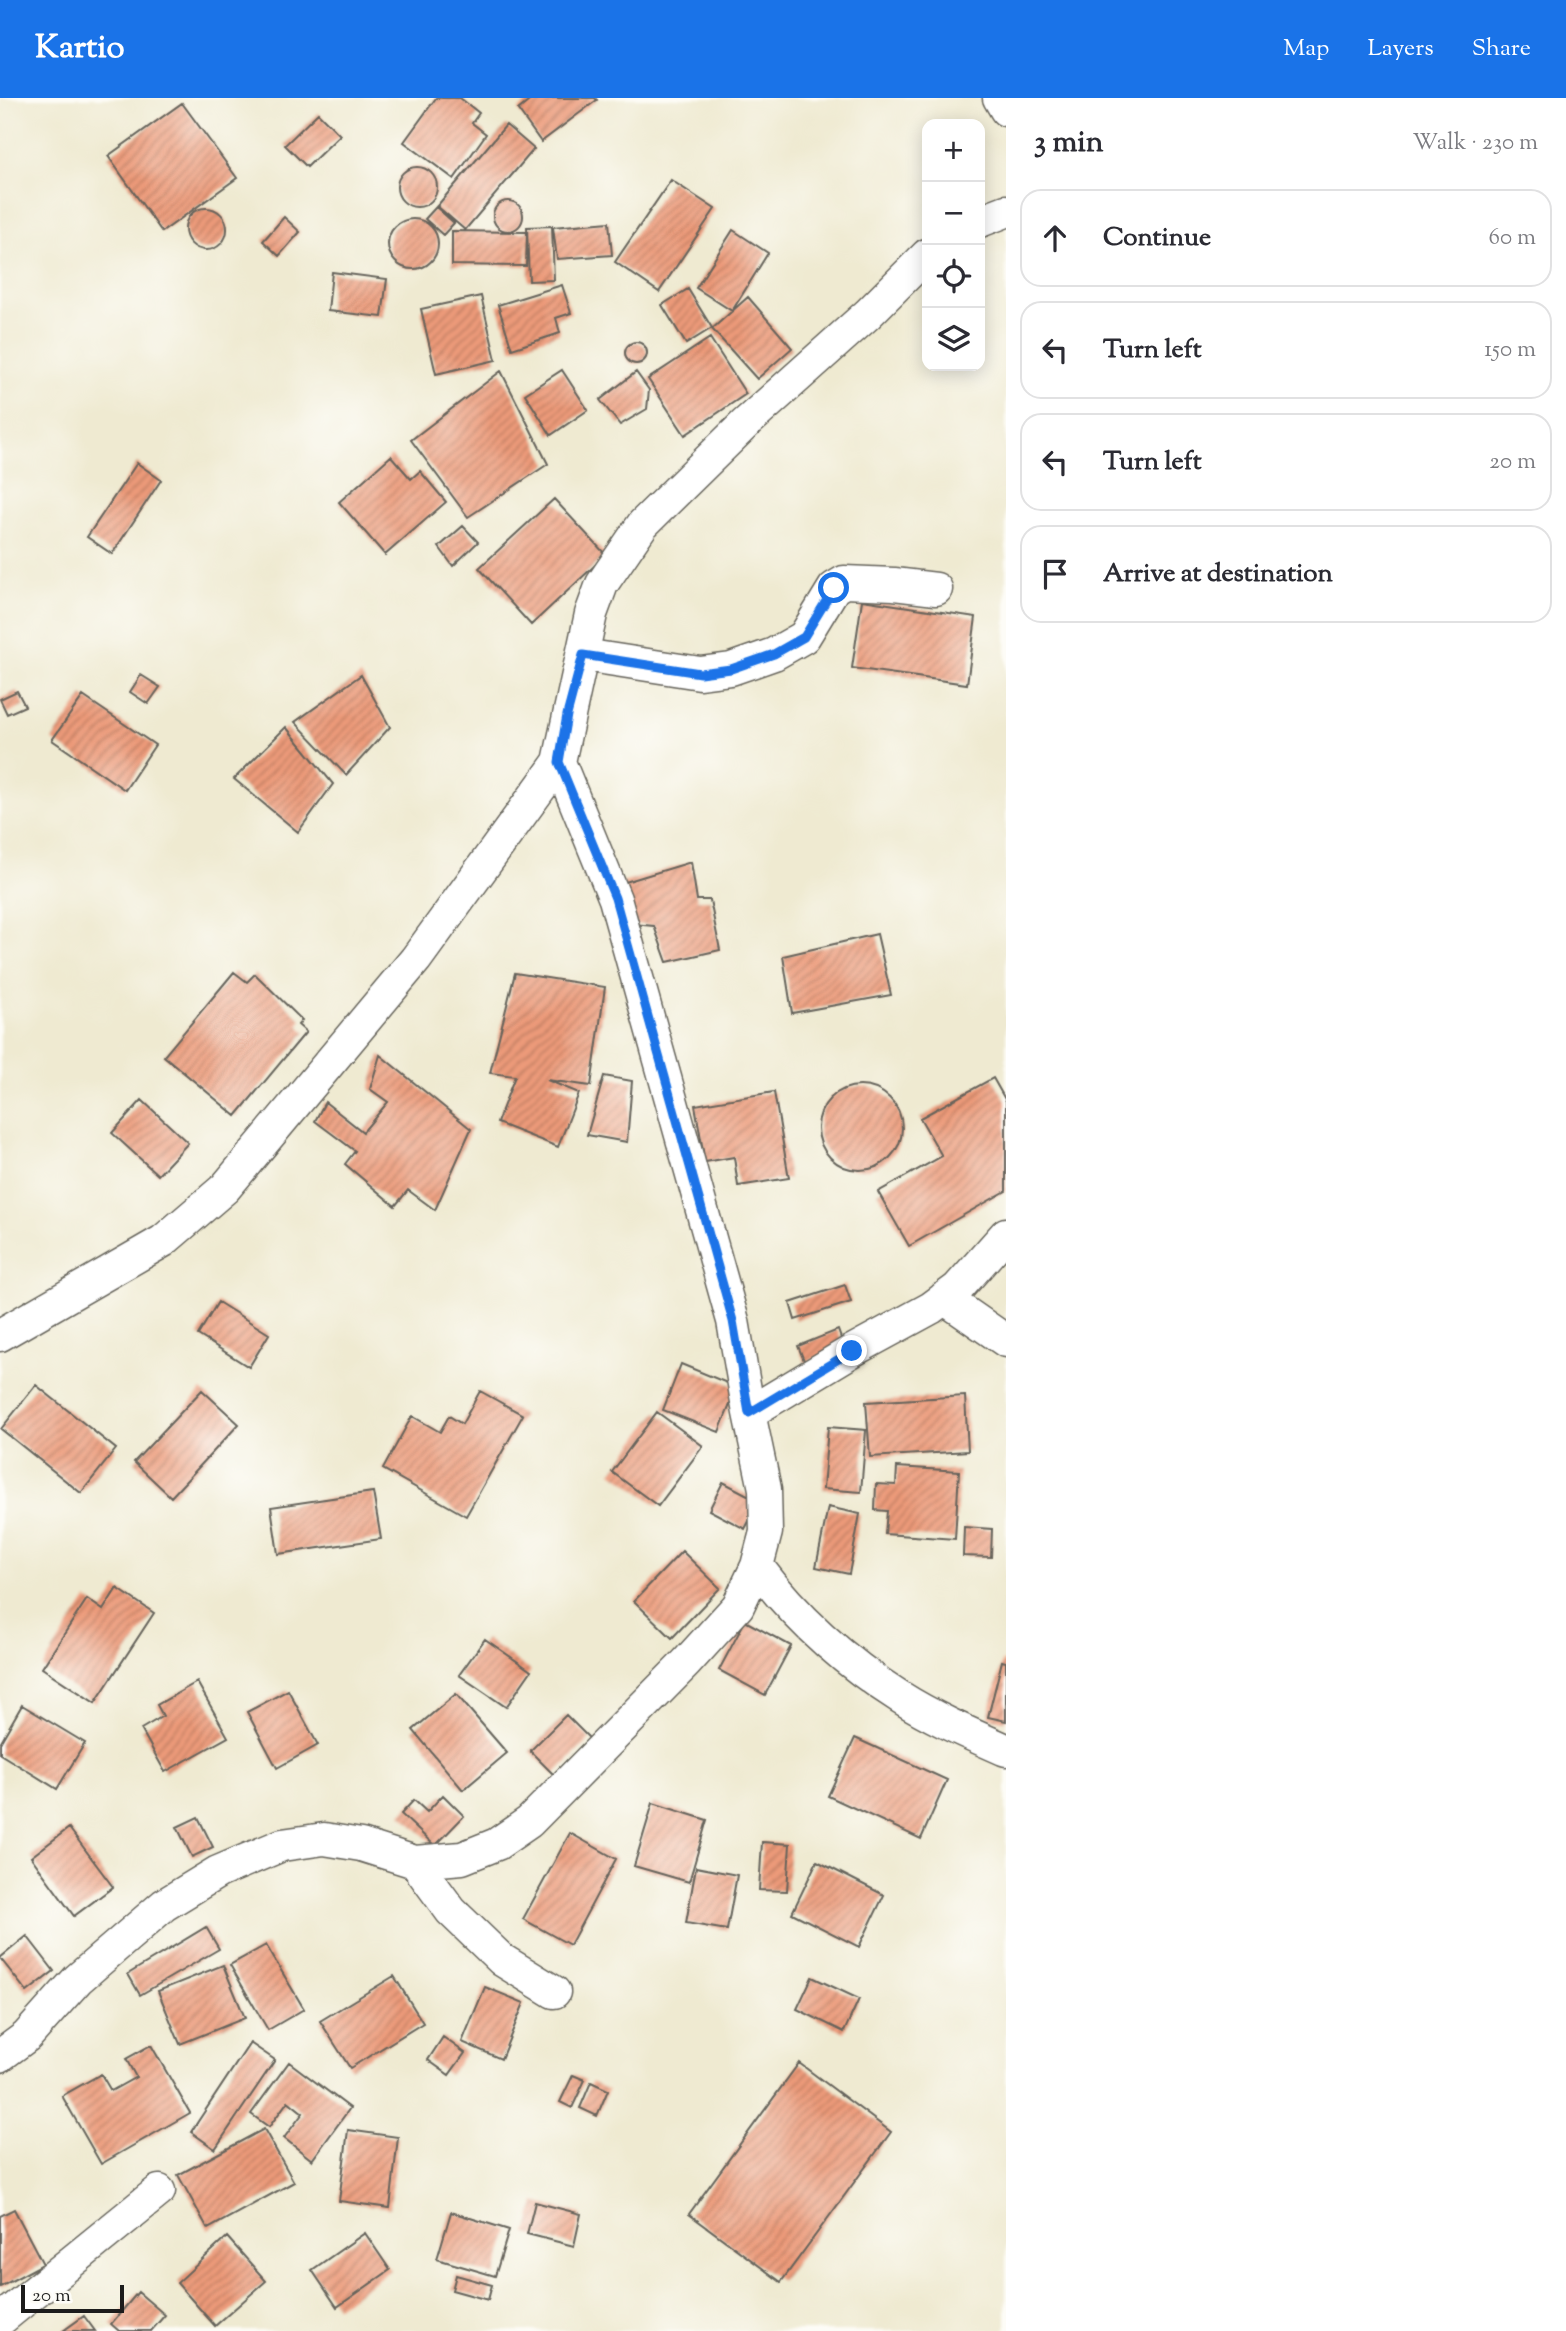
<!DOCTYPE html>
<meta charset="utf-8">
<style>
body{margin:0;font-family:"Sorts Mill Goudy",serif;background:#f2f2f3;color:#2b2b33}
.controls{position:absolute;right:21px;top:21px;display:grid;overflow:hidden;border-radius:14px;box-shadow:0 4px 18px #0003}
.controls button{width:63px;height:63px;display:grid;place-items:center;padding:0;border:0;border-bottom:2px solid #e1e1e2;background:#fff;color:#2b2b33;font:35px sans-serif}
.scale{position:absolute;left:21px;bottom:18px;width:103px;box-sizing:border-box;padding-left:7px;border:4px solid #1c1c1c;border-top:0;font-size:19px;line-height:24px;white-space:nowrap;color:#1c1c1c;-webkit-text-stroke:5px #fdfcf7;paint-order:stroke}
.stop{position:absolute;width:21px;height:21px;margin:-16px;border:5px solid #1a73e8;border-radius:50%;background:#fff}
.stop.end{background:#1a73e8;border-color:#fff;box-shadow:0 2px 7px #0008}
.list{margin:0;padding:0;list-style:none}
h2{display:flex;justify-content:space-between;align-items:center;height:91px;margin:0;padding:0 28px;font-size:30px}
h2 small{font-size:23px;font-weight:400;color:#7c7c81}
.list li{display:grid;grid-template-columns:46px 1fr auto;gap:21px;align-items:center;box-sizing:border-box;height:98px;margin:0 14px 14px;padding:0 14px;border:2px solid #e1e1e2;border-radius:21px}
.list b{display:block;font-size:26px;white-space:nowrap}
.list em{font-size:23px;font-style:normal;color:#7c7c81}
.icon{flex:none;width:38px;height:38px;fill:none;stroke:currentColor;stroke-width:2;stroke-linecap:round;stroke-linejoin:round}
.map{position:relative;flex:none;width:1006px;height:2233px;overflow:hidden}
header{display:flex;align-items:center;gap:42px;box-sizing:border-box;height:98px;padding:0 35px;background:#1a73e8;color:#fff}
header strong{font-size:33px}
nav{display:flex;gap:38px;margin-inline-start:auto;font-size:24px}
main{display:flex}
aside{flex:1;background:#fff}
.map>svg:first-child{display:block}
.building{fill:url(#building-hatch)}
.lines{fill:none;stroke-linecap:round;stroke-linejoin:round}
.street-casing{stroke:#66645b;stroke-width:35}
.street{stroke:#fff;stroke-width:32}
.route{stroke:#1a73e8;stroke-width:9}
</style>
<header>
<strong>Kartio</strong>
<nav><a>Map</a><a>Layers</a><a>Share</a></nav>
</header>
<main>
<div class="map">
<svg width="1006" height="2233" viewBox="0 0 1006 2233">
<defs>
<pattern id="building-hatch" width="6" height="6" patternUnits="userSpaceOnUse" patternTransform="scale(1.75)"><rect width="6" height="6" fill="#ec9a79"/><path d="M-1 1l2-2M0 6l6-6M5 7l2-2" fill="none" stroke="#be7d62"/></pattern>
</defs>
<rect width="100%" height="100%" fill="#fdfcf7"/>
<filter id="ink" filterUnits="userSpaceOnUse"><feTurbulence type="fractalNoise" baseFrequency=".0143" numOctaves="2"/><feDisplacementMap in="SourceGraphic" scale="14" xChannelSelector="R" yChannelSelector="G"/><feConvolveMatrix kernelMatrix="1 2 1 2 8 2 1 2 1" color-interpolation-filters="sRGB"/></filter>
<filter id="wash" filterUnits="userSpaceOnUse"><feTurbulence type="fractalNoise" baseFrequency=".00686" numOctaves="4" result="noise"/><feDisplacementMap in="SourceGraphic" scale="28" xChannelSelector="R" yChannelSelector="G"/><feGaussianBlur stdDeviation="1.57" result="paint"/><feColorMatrix in="noise" values="0 0 0 0 0 0 0 0 0 0 0 0 0 0 0 0 0 1.4 0 .05"/><feComposite in="paint" operator="in"/></filter>
<g filter="url(#wash)">
<rect width="100%" height="100%" fill="#efead1"/>
<g id="blocks">
<path class="building" d="M436 0H460L479 15 472 25 486 36 454 81 404 44Z
M533 0H595L597 2 541 44 518 12Z
M182 5 237 80 162 134 108 58Z
M318 15 340 37 307 69 285 47Z
M506 27 534 51 465 132 437 108Z
M397 89a20 20 0 1 1 40 0a20 20 0 1 1-40 0Z
M671 82 715 111 659 194 615 164Z
M493 118a15 15 0 1 1 30 0a15 15 0 1 1-30 0Z
M436 109 454 125 443 137 425 121Z
M185 131a21 21 0 1 1 42 0a21 21 0 1 1-42 0Z
M284 119 300 134 279 158 263 143Z
M388 146a25 25 0 1 1 50 0a25 25 0 1 1-50 0Z
M609 124 612 157 557 161 553 129Z
M552 128 554 182 529 183 527 129Z
M733 132 768 155 732 213 696 190Z
M452 133 527 134 526 168 452 167Z
M332 174 387 181 382 219 328 213Z
M562 187 571 215 556 220 560 235 512 251 498 207Z
M688 191 712 230 686 246 662 207Z
M481 198 496 262 436 276 421 211Z
M748 199 792 250 757 281 712 231Z
M710 240 746 296 685 337 648 281Z
M625 255a11 11 0 1 1 22 0a11 11 0 1 1-22 0Z
M562 272 588 312 551 337 525 296Z
M501 273 548 366 468 419 411 342Z
M636 274 649 292 647 311 620 327 600 302Z
M391 358 411 381 420 373 446 404 385 457 339 404Z
M137 365 161 382 112 456 87 439Z
M554 401 606 457 531 527 479 470Z
M463 428 478 444 453 468 439 449Z
M862 502 976 519 967 586 852 570Z
M141 577 160 589 148 606 130 594Z
M361 577 390 629 346 677 295 624Z
M17 593 25 608 7 616 0 601Z
M83 598 155 647 125 692 52 642Z
M286 629 333 686 298 734 234 681Z
M691 764 697 802H710L720 852 667 864 654 828 633 826 622 785Z
M877 836 891 897 792 915 783 858Z
M234 874 247 884 255 876 302 922 298 927 306 934 236 1018 164 958Z
M515 875 605 889 591 988 547 982 579 995 558 1049 497 1025 515 978 490 975Z
M380 957 471 1031 435 1112 408 1092 395 1108 345 1066 355 1053 315 1023 325 1004 363 1034 388 1004 370 991Z
M604 978 632 983 627 1044 587 1037Z
M993 980 1006 1003V1093L909 1148 878 1094 942 1058 920 1020Z
M818 1030a42 42 0 1 1 84 0a42 42 0 1 1-84 0Z
M774 994 789 1080 738 1088 734 1059 705 1064 695 1007Z
M142 1002 188 1045 158 1077 112 1035Z
M845 1187 851 1204 795 1222 790 1205Z
M218 1204 269 1236 249 1269 198 1237Z
M838 1232 844 1249 805 1265 798 1248Z
M681 1266 737 1289 719 1334 663 1312Z
M36 1287 116 1351 81 1395 1 1331Z
M202 1292 239 1326 171 1399 134 1364Z
M480 1293 523 1317 466 1418 383 1371 412 1318 440 1334 449 1318 462 1326Z
M965 1298 968 1353 870 1359 866 1304Z
M657 1314 703 1348 658 1408 612 1374Z
M828 1329 866 1332 861 1394 823 1391Z
M897 1369 959 1373 955 1441 885 1436 887 1413 875 1412 876 1386 896 1387Z
M723 1384 759 1403 745 1431 709 1412Z
M373 1394 381 1441 278 1456 271 1409Z
M828 1409 860 1416 849 1476 816 1469Z
M964 1429 992 1431 991 1459 963 1458Z
M682 1453 720 1490 672 1540 634 1503Z
M117 1490 154 1515 95 1605 42 1570 87 1501 103 1512Z
M745 1523 791 1548 765 1597 719 1572Z
M485 1541 531 1573 506 1609 459 1577Z
M1002 1563 1006 1564V1623L988 1619Z
M197 1584 228 1639 165 1674 141 1631 163 1618 157 1607Z
M288 1592 318 1647 277 1670 247 1614Z
M456 1596 507 1655 463 1692 413 1632Z
M22 1607 85 1645 57 1691 0 1656V1645Z
M566 1617 590 1641 554 1677 530 1653Z
M855 1640 947 1682 921 1741 828 1698Z
M443 1697 464 1718 435 1748 401 1716 414 1702 427 1714Z
M653 1705 707 1722 689 1784 634 1768Z
M198 1719 213 1749 192 1759 177 1729Z
M69 1730 113 1789 74 1818 31 1759Z
M570 1735 616 1761 570 1847 523 1821Z
M762 1744 790 1746 787 1793 759 1792Z
M817 1763 884 1797 859 1849 792 1815Z
M696 1769 737 1777 727 1832 686 1825Z
M206 1829 219 1851 140 1897 128 1876Z
M27 1838 54 1873 27 1894 0 1860Z
M266 1847 304 1911 268 1932 230 1867Z
M223 1867 245 1920 180 1946 158 1893Z
M394 1878 423 1925 350 1970 320 1923Z
M812 1879 859 1901 844 1934 797 1911Z
M485 1889 524 1905 501 1961 462 1944Z
M443 1939 465 1955 449 1977 428 1962Z
M250 1945 275 1962 215 2051 191 2034Z
M151 1947 190 2015 101 2066 62 1998 101 1976 111 1993 136 1979 126 1961Z
M289 1964 350 2010 312 2062 284 2040 303 2015 288 2003 269 2029 251 2016Z
M799 1965 891 2034 781 2184 689 2116Z
M573 1977 585 1982 572 2010 560 2004Z
M591 1984 608 1992 597 2018 580 2010Z
M264 2031 294 2084 208 2131 178 2077Z
M348 2032 398 2039 390 2110 339 2103Z
M535 2104 581 2116 574 2148 527 2136Z
M14 2111 43 2166 0 2189V2118Z
M451 2114 509 2132 495 2178 437 2161Z
M365 2135 390 2172 337 2209 312 2172Z
M227 2139 266 2183 215 2228 177 2185Z
M456 2177 492 2187 488 2202 452 2192Z
M138 2194 165 2217 151 2233H119L111 2226Z
M84 2218 95 2233H63Z"/>
</g>
</g>
<g filter="url(#ink)">
<use href="#blocks" fill-opacity="0" stroke="#66645b" stroke-width="2"/>
<g class="lines">
<defs>
<path id="street" d="M999 0 1006 12
M980 123 1006 113
M583 557 700 575 731 571 774 556 804 539 834 490 844 484 894 486 936 491
M944 1200 1006 1243
M0 1237 163 1143 225 1090 416 861 559 664 591 516 602 486 643 426 745 326 868 216 927 157
M749 1315 852 1253 931 1210 958 1190 1006 1136
M757 1468C796 1520 845 1564 900 1599 933 1620 970 1636 1006 1652
M415 1764 451 1813 502 1862 554 1894
M0 1958 27 1938 78 1881 164 1807 218 1774 282 1747 324 1741 361 1747 415 1764 462 1760 497 1746 529 1724 686 1565 738 1508 757 1468 766 1434 765 1391 749 1315 733 1223 615 801 559 664
M0 2222 159 2093"/>
</defs>
<use href="#street" class="street-casing"/>
<use href="#street" class="street"/>
</g>
</g>
<g class="lines" filter="url(#ink)">
<path class="route" d="M834 490 804 539 774 556 731 571 700 575 583 557 567 617 559 664 615 800 733 1223 749 1315 852 1253"/>
</g>
</svg>
<div class="controls">
<button>+</button>
<button>−</button>
<button><svg class="icon" aria-label="locate" viewBox="0 0 24 24"><circle cx="12" cy="12" r="6"/><path d="M12 2v4M12 18v4M2 12h4M18 12h4"/></svg></button>
<button><svg class="icon" aria-label="layers" viewBox="0 0 24 24"><path d="M12 4l9 5-9 5-9-5zM3 14l9 5 9-5"/></svg></button>
</div>
<div class="scale">20 m</div>
<div class="stop" style="left:834px;top:490px"></div>
<div class="stop end" style="left:852px;top:1253px"></div>
</div>
<aside>
<h2>3 min<small>Walk · 230 m</small></h2>
<ul class="list">
<li><svg class="icon" aria-label="ahead" viewBox="0 0 24 24"><path d="M12 20V5M6 11l6-6 6 6"/></svg><div><b>Continue</b></div><em>60 m</em></li>
<li><svg class="icon" aria-label="left" viewBox="0 0 24 24"><path d="M17 20v-9H6M10 6l-5 5 5 5"/></svg><div><b>Turn left</b></div><em>150 m</em></li>
<li><svg class="icon" aria-label="left" viewBox="0 0 24 24"><path d="M17 20v-9H6M10 6l-5 5 5 5"/></svg><div><b>Turn left</b></div><em>20 m</em></li>
<li><svg class="icon" aria-label="arrive" viewBox="0 0 24 24"><path d="M6 21V4h12l-3 4 3 4H6"/></svg><div><b>Arrive at destination</b></div></li>
</ul>
</aside>
</main>
